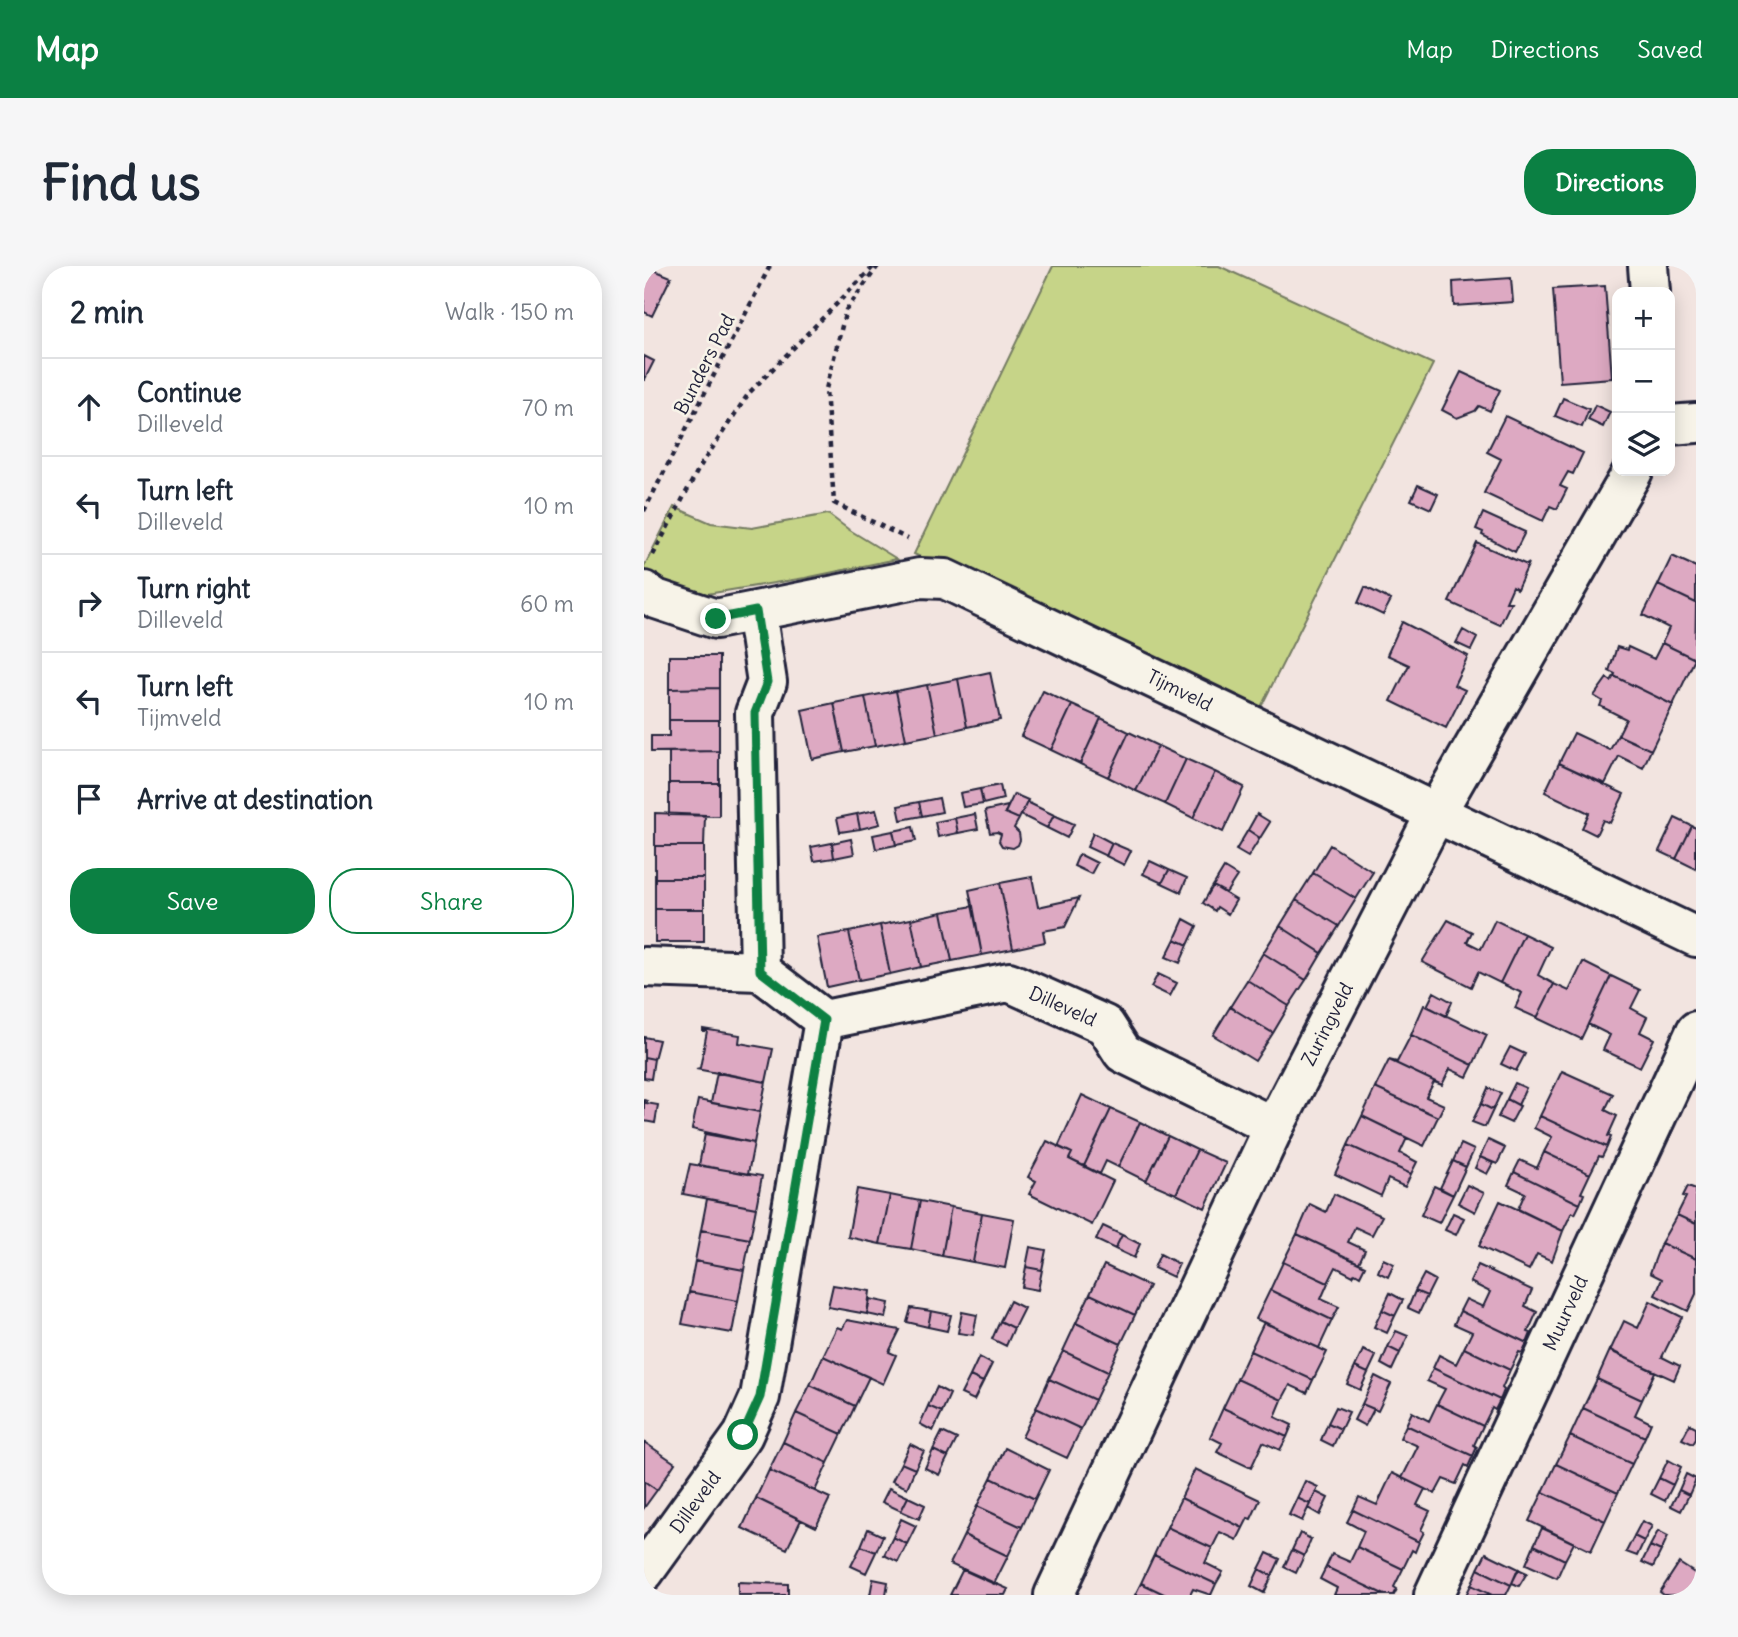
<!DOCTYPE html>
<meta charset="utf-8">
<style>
body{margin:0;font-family:Delius,sans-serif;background:#f6f6f7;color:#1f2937}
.controls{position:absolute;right:21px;top:21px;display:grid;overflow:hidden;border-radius:14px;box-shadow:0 4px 18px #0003}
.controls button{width:63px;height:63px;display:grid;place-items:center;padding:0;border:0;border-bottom:2px solid #e0e1e3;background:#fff;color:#1f2937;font:35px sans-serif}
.stop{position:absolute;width:21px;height:21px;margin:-16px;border:5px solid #0b8043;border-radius:50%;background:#fff}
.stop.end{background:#0b8043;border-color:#fff;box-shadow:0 2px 7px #0008}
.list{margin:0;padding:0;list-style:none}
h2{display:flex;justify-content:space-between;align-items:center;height:91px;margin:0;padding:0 28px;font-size:30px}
h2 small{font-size:23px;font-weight:400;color:#747a83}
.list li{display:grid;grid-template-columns:46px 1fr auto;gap:21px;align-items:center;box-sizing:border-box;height:98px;padding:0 28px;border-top:2px solid #e0e1e3}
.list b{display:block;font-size:26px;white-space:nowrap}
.list p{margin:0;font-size:23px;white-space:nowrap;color:#747a83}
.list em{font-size:23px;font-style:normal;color:#747a83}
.actions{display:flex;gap:14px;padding:21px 28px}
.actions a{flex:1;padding:16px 0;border:2px solid #0b8043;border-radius:28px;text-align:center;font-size:24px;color:#0b8043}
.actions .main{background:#0b8043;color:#fff}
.icon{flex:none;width:38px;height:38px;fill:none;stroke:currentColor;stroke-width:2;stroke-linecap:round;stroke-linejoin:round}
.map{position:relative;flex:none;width:1052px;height:1329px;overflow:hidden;border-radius:28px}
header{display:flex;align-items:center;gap:42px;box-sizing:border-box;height:98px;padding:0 35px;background:#0b8043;color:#fff}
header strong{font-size:33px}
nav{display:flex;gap:38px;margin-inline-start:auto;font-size:24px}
.intro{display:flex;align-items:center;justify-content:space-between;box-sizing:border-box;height:168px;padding:0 42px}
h1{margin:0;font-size:49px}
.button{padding:18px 32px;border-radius:28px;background:#0b8043;color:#fff;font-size:24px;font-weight:700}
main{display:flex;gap:42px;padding:0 42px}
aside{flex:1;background:#fff;border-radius:28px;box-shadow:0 4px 18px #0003}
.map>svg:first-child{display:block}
.green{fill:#c6d488;stroke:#747b62;stroke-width:2}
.building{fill:#dda9c2;stroke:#22223b;stroke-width:2}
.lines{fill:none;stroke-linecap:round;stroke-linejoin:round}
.minor-casing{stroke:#22223b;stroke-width:44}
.path{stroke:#22223b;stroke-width:4.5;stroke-dasharray:5 5;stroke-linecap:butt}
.minor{stroke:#f7f3e8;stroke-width:38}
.route{stroke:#0b8043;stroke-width:9}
.labels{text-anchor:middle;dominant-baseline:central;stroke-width:5;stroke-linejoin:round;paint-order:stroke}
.street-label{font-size:19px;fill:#22223b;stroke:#f7f3e8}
</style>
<header>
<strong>Map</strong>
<nav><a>Map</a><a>Directions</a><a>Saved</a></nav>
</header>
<div class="intro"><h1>Find us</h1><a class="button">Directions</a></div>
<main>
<aside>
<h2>2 min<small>Walk · 150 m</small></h2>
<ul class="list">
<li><svg class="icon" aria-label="ahead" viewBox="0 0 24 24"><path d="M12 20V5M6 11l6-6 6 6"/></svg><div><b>Continue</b><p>Dilleveld</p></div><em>70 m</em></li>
<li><svg class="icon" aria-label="left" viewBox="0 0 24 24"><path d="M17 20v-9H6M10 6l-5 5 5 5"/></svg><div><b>Turn left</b><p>Dilleveld</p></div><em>10 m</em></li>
<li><svg class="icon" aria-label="right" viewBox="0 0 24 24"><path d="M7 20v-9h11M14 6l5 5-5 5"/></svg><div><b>Turn right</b><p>Dilleveld</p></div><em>60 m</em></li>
<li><svg class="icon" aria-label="left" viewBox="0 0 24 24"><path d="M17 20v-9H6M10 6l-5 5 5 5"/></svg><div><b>Turn left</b><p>Tijmveld</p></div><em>10 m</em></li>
<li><svg class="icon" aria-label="arrive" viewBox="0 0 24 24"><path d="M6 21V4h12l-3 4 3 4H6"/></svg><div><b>Arrive at destination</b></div></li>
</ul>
<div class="actions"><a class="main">Save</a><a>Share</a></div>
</aside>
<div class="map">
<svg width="1052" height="1329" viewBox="0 0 1052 1329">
<rect width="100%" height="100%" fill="#f2e4e0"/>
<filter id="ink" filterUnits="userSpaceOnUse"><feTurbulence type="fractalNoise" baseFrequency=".0143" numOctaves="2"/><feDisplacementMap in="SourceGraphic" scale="14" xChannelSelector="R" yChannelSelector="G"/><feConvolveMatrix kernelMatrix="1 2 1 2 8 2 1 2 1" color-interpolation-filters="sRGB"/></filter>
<g filter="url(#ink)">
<path class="green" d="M409 0H575L789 98 613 449 270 288Z
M30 241 67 257 108 262 184 248 204 263 253 293 161 312 63 328 0 311V301Z"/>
<path class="building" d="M0 0 27 11 8 50 0 46Z
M867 12 869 36 810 40 809 16Z
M961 20 968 112 916 116 909 23Z
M0 90 10 95 0 115Z
M817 106 856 124 846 145 835 140 831 145 813 152 798 144Z
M919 132 945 143 938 161 911 150Z
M951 139 966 146 959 161 944 154Z
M861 150 939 187 929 208 924 206 916 220 923 223 913 243 906 240 899 255 840 227 857 193 843 186Z
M774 219 794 228 787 243 767 234Z
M839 247 881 266 871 286 838 269 839 266 832 263Z
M833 277 883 299 885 297 873 323 869 320 862 336H867L856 359 805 336Z
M1028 290 1052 301V337L1014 319Z
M1014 319 1052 337 1051 393 1018 377 1025 362 999 349Z
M721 321 747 334 739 349 714 337Z
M758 356 824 390 810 419 821 424 802 462 747 435 765 399 743 389Z
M819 364 833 372 827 384 812 377Z
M1018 377 1051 393 1029 439 970 410 971 408 965 405 973 381 983 384 984 381 1010 393Z
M25 390H75V422L25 423Z
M346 406 356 454 323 461 314 413Z
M970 410 1029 439 1007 484 974 469 982 453 956 440 958 435 950 430 963 412 967 415Z
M314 413 323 461 293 468 283 419Z
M283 419 293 468 262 474 252 425Z
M75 422V454H25V423Z
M252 425 262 474 231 480 221 431Z
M399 425 428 439 407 484 377 470Z
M221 431 231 480 200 486 190 437Z
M190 437 200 486 168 493 158 444Z
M428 439 457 452 436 498 407 484Z
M457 452 485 466 464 511 436 498Z
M25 454H75V485L7 486V470H25Z
M485 466 514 480 492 525 464 511Z
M930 467 966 484 974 469 1007 484 999 502 975 490 961 518 915 497Z
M514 480 542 493 521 538 492 525Z
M75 485V517H25V486Z
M542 493 571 506 549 552 521 538Z
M915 497 980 528 966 557 959 554 952 569 938 562 945 547 901 526Z
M571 506 600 521 579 566 549 552Z
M25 517H75V550L25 549Z
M356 519 359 533 339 538 336 523Z
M336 523 339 538 319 541 316 527Z
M370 528 384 534 375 553 361 547Z
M295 532 298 546 278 550 275 536Z
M275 536 278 550 257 554 254 540Z
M383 536 410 549 403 562 377 549Z
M364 540 361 547 375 553 370 562 375 567 376 574 374 579 369 582 358 580 355 575 357 568 353 566 346 567 341 545Z
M232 544 236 558 216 563 213 548Z
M11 547 61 549 60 580H11Z
M213 548 216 563 196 566 193 552Z
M331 548 334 563 314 567 311 552Z
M613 548 626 556 616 572 604 564Z
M410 549 430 558 423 572 403 562Z
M311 552 314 567 294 571 291 556Z
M1031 552 1048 560 1032 593 1015 585Z
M1048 560 1052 562V603L1032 593Z
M269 561 272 575 252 579 249 565Z
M604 564 616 572 604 591 592 584Z
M249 565 252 579 232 583 229 569Z
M449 567 468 577 462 590 443 581Z
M207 573 210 588 190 592 188 577Z
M188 577 190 592 170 595 167 581Z
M468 577 487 585 480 599 462 590Z
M686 579 729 606 712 633 669 607Z
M11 580H60V612H11Z
M435 588 453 597 447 608 430 600Z
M506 595 525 604 518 617 499 608Z
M580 602 593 610 582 627 569 620Z
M525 604 543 612 537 626 518 617Z
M669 607 712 633 695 660 652 634Z
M388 611 394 641 435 632 421 661 399 665 401 676 369 683 356 617Z
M11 612H60V643H11Z
M356 617 369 683 338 689 325 624Z
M569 620 592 634 584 648 573 641 571 645 559 637Z
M652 634 695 660 678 687 636 660Z
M329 640 338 689 308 695 298 646Z
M11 643H60V676H11Z
M298 646 308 695 277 701 267 653Z
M267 653 277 701 246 708 236 659Z
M540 653 553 660 544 679 531 673Z
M804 654 828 666 823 676 837 683 851 654 880 668 856 717 834 706 827 721 778 696Z
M236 659 246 708 215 714 205 666Z
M636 660 678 687 662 714 619 687Z
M205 666 215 714 183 721 173 671Z
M880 668 907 681 894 709 910 718 893 752 871 742 878 727 856 717Z
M531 673 544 679 536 697 522 691Z
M619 687 662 714 645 740 603 714Z
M939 696 967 710 937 773 893 752 910 718 925 725Z
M514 708 533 717 526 730 507 721Z
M967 710 996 724 987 742 1003 751 996 766 1010 773 996 801 959 784 966 769 944 758Z
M603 714 645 740 629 767 586 741Z
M790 726 808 736 802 750 783 740Z
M780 739 843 769 829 799 767 769Z
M586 741 629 767 611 795 569 769Z
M59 763 96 769 95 777 129 783 122 816 52 803 56 802 63 765H59Z
M767 769 829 799 823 811 806 803 798 819 745 794 753 796Z
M0 771 15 774 10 793 0 791Z
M866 781 881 788 872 805 857 798Z
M0 791 10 793 7 813 0 812Z
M745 794 798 819 790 816 782 831 800 839 794 851 731 822Z
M918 805 969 828 961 844 973 850 964 870 967 871 963 881 896 850Z
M73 806 122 816 116 846 67 837Z
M871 817 882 822 874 839 863 833Z
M731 822 794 851 780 880 718 850Z
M844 822 857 827 849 844 837 838Z
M438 829 467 843 440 900 425 893 428 887 414 881Z
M863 833 876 840 867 857 854 851Z
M0 834 3 835 2 837 14 839 11 857 0 855Z
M54 834 116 846 110 877 48 863Z
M837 838 849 844 841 861 828 856Z
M467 843 496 856 474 901 462 895 456 908 440 900Z
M718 850 763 872 756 887 773 896 767 908 704 879Z
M896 850 963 881 958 891 955 890 946 908 900 886 908 871 890 862Z
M496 856 524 870 502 915 474 901Z
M61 868 110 877 104 908 55 899Z
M524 870 553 884 532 928 502 915Z
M844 874 861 882 853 898 836 891Z
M403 875 428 887 425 893 469 915 448 959 385 928 392 915 384 911Z
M817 878 830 884 822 901 809 895Z
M704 879 767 908 761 921 744 913 737 930 691 908Z
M553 884 582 897 561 942 532 928Z
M900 886 946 908 937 927 940 928 936 938 870 906 876 894 893 902Z
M836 891 849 897 843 908 831 902Z
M809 895 822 901 809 929 796 922Z
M46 898 118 910 112 942 39 928Z
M870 906 936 938 931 948 928 946 919 965 874 943 881 927 864 919Z
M823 919 840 927 831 946 814 937Z
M790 920 809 929 795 957 777 949Z
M1044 920 1052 923V958L1033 949 1042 931 1039 930Z
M213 923 246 929 236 978 204 971Z
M690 928 738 950 728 969 711 961 704 976 721 984 715 997 653 968 666 938 682 946Z
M246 929 276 935 267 983 236 978Z
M63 933 112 942 106 973 57 964Z
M276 935 307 941 298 990 267 983Z
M856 935 919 965 908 995 893 988 885 1004 835 980Z
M307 941 338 947 329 996 298 990Z
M338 947 370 953 361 1002 329 996Z
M809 947 820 952 812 969 801 964Z
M1033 949 1052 958V993L1017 977Z
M459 960 478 969 471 983 452 974Z
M57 964 106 973 100 1004 51 995Z
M653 968 721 1000 716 1010 711 1007 709 1010 692 1001 684 1017 639 996Z
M478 969 496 978 490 992 471 983Z
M1017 977 1052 993V1028L1044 1045 1011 1029 1018 1013 1006 1007Z
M386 981 402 984 398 1004 382 1001Z
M516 988 535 998 529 1011 510 1002Z
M739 993 750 998 744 1011 734 1006Z
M51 995 100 1004 94 1035 45 1026Z
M639 996 684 1017 677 1033 695 1041 688 1054 626 1024Z
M460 999 505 1020 491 1049 446 1028Z
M834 999 888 1024 881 1040 893 1046 884 1066 887 1067 883 1077 816 1045 822 1033 839 1041 846 1026 826 1016Z
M382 1001 398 1004 394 1024 378 1021Z
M780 1008 791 1014 783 1030 771 1025Z
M189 1019 226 1025 223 1048 184 1041Z
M626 1024 688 1054 675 1082 612 1053Z
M771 1025 783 1030 775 1047 764 1042Z
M45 1026 94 1035 88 1067 38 1058Z
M746 1027 759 1034 751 1050 738 1044Z
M446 1028 491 1049 477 1078 432 1057Z
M226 1033 245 1037 242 1052 223 1048Z
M366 1035 380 1042 370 1062 356 1055Z
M1006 1035 1038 1051 1018 1091 1036 1100 1030 1114 966 1085 980 1055 994 1062Z
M267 1042 287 1045 284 1061 263 1056Z
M738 1044 751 1050 743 1067 730 1061Z
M287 1045 307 1049 303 1065 284 1061Z
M816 1045 883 1077 878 1087 875 1086 866 1104 820 1082 828 1066 810 1058Z
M318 1046 333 1049 329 1069 314 1067Z
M203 1054 256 1064 245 1086 252 1089 239 1118 179 1090 193 1061 198 1063Z
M356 1055 370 1062 362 1080 348 1073Z
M620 1056 683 1086 669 1114 606 1085Z
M432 1057 477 1078 464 1106 419 1085Z
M752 1065 764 1070 756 1087 744 1081Z
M744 1081 756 1087 748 1104 737 1098Z
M820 1082 866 1104 858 1122 860 1124 856 1134 789 1102 795 1089 812 1098Z
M719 1084 732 1090 724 1107 711 1101Z
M966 1084 1011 1106 998 1134 953 1113Z
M419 1085 464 1106 451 1134 405 1113Z
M606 1085 669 1114 663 1127 646 1119 638 1134 593 1113Z
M179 1090 225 1111 211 1140 166 1119Z
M335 1091 348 1098 339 1116 326 1110Z
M711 1101 724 1107 716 1124 703 1118Z
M789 1102 856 1134 851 1144 848 1142 839 1160 793 1138 801 1123 783 1115Z
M326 1110 339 1116 330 1134 317 1128Z
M731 1110 747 1118 734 1145 718 1138Z
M405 1113 451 1134 437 1163 392 1142Z
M593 1113 638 1134 631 1151 648 1159 643 1171 579 1142Z
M953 1113 998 1134 991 1149 1007 1157 1001 1171 939 1142Z
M166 1119 211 1140 198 1168 152 1147Z
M293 1121 306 1128 298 1146 284 1140Z
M718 1138 730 1143 721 1160 710 1154Z
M793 1138 839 1160 830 1179 833 1181 829 1190 762 1159 768 1146 785 1155Z
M284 1140 298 1146 289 1165 276 1158Z
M692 1141 705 1146 697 1163 684 1157Z
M392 1142 437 1163 423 1192 378 1171Z
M579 1142 643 1171 636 1184 619 1176 607 1202 573 1186 578 1177 566 1171Z
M939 1142 1001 1171 988 1198 926 1170Z
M152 1147 198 1168 184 1197 139 1176Z
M684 1157 697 1163 689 1180 677 1174Z
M1046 1158 1052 1161V1173L1049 1178 1038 1173Z
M762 1159 829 1190 824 1201 821 1199 812 1218 799 1213 791 1228 758 1212 774 1180 756 1172Z
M298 1166 313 1173 304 1191 289 1184Z
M926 1170 988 1198 974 1227 912 1198Z
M0 1176 31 1197 13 1224 0 1215Z
M139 1176 184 1197 171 1225 125 1204Z
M266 1178 280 1185 271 1203 257 1197Z
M361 1182 405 1204 391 1233 347 1212Z
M289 1184 304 1191 295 1209 281 1202Z
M1024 1194 1037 1201 1029 1219 1015 1212Z
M257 1197 271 1203 263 1222 248 1215Z
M912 1198 974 1227 961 1255 899 1226Z
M551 1203 616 1234 607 1253 604 1252 599 1262 537 1232Z
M125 1204 186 1232 172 1261 112 1232Z
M748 1207 781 1223 773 1239 786 1245 777 1264 780 1266 775 1276 709 1244 715 1231 733 1239Z
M1042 1208 1052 1213 1045 1229 1035 1224Z
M347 1212 391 1233 378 1261 333 1240Z
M1015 1212 1029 1219 1021 1235 1007 1228Z
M0 1215 13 1224 0 1242Z
M661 1215 674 1221 666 1238 653 1232Z
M245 1222 264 1231 257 1245 238 1236Z
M1035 1224 1045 1229 1037 1245 1027 1240Z
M672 1226 684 1232 676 1249 664 1242Z
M899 1226 961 1255 947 1285 885 1255Z
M264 1231 281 1239 275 1253 257 1245Z
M112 1232 157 1254 143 1283 98 1262Z
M537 1232 599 1262 593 1274 576 1266 568 1282 523 1261Z
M653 1232 666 1238 658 1255 645 1249Z
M333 1240 378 1261 364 1290 320 1269Z
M709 1244 775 1276 771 1286 768 1284 759 1303 713 1281 720 1265 703 1256Z
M257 1253 272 1260 263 1278 249 1271Z
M998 1255 1008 1260 1000 1275 990 1270Z
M523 1261 568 1282 561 1297 579 1306 572 1318 510 1289Z
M898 1262 930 1277 921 1294 890 1279Z
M224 1263 239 1270 232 1286 217 1280Z
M1014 1265 1024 1270 1017 1285 1006 1280Z
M656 1267 667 1273 660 1290 648 1284Z
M320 1269 364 1290 350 1318 306 1298Z
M990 1270 1000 1275 993 1290 982 1286Z
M249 1271 263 1278 254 1296 240 1289Z
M890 1279 921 1294 913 1312 882 1298Z
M217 1280 232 1286 222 1307 207 1300Z
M1006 1280 1017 1285 1009 1301 998 1296Z
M713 1281 759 1303 750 1321 753 1323 750 1329H741L682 1301 688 1288 706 1296Z
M648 1284 660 1290 652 1307 640 1301Z
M623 1287 636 1293 628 1310 615 1303Z
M842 1287 875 1303 867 1319 834 1303Z
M510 1289 572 1318 567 1329 549 1323 546 1329H522L497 1317Z
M1035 1297 1052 1308V1329H1020L1016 1326Z
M682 1301 741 1329H690L693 1322 676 1313Z
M319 1303 364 1323 361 1329H306Z
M615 1303 628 1310 620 1327 607 1320Z
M834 1303 867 1319 862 1329H848L827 1319Z
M874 1303 883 1307 875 1320 868 1317Z
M229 1313 244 1316 242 1329H226Z
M94 1316 144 1318V1329H94Z
M497 1317 522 1329H491Z
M827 1319 848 1329H822Z"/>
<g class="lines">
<defs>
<path id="minor" d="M1004 0 1006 26
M1026 159 1052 157
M0 325 12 333 72 353 276 312 301 313 1052 671
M112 345 123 416 111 447 116 705
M0 701 116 705 180 754 365 716 461 759 479 787 630 861
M0 1306 99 1169 116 1131 180 754
M410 1329 630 861 792 547 989 205
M790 1329 1052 765"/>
</defs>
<use href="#minor" class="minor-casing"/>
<path class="path" d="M234 0 202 44 182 123 190 237 264 273
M0 245 126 0
M9 289 55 202 105 127 230 0"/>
<use href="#minor" class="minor"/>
</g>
</g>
<g class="lines" filter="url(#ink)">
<path class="route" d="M72 353 112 345 123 416 111 447 116 705 180 754 116 1131 99 1169"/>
</g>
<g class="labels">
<g class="street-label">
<text transform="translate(60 98) rotate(-63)">Bunders Pad</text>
<text transform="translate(536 424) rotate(26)">Tijmveld</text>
<text transform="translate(419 740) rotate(24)">Dilleveld</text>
<text transform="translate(683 758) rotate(-63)">Zuringveld</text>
<text transform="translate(921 1047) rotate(-65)">Muurveld</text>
<text transform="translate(51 1236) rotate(-54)">Dilleveld</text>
</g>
</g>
</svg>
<div class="controls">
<button>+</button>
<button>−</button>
<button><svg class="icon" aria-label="layers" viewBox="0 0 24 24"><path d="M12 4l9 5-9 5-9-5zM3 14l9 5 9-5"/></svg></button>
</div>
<div class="stop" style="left:99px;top:1169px"></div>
<div class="stop end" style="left:72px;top:353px"></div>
</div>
</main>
